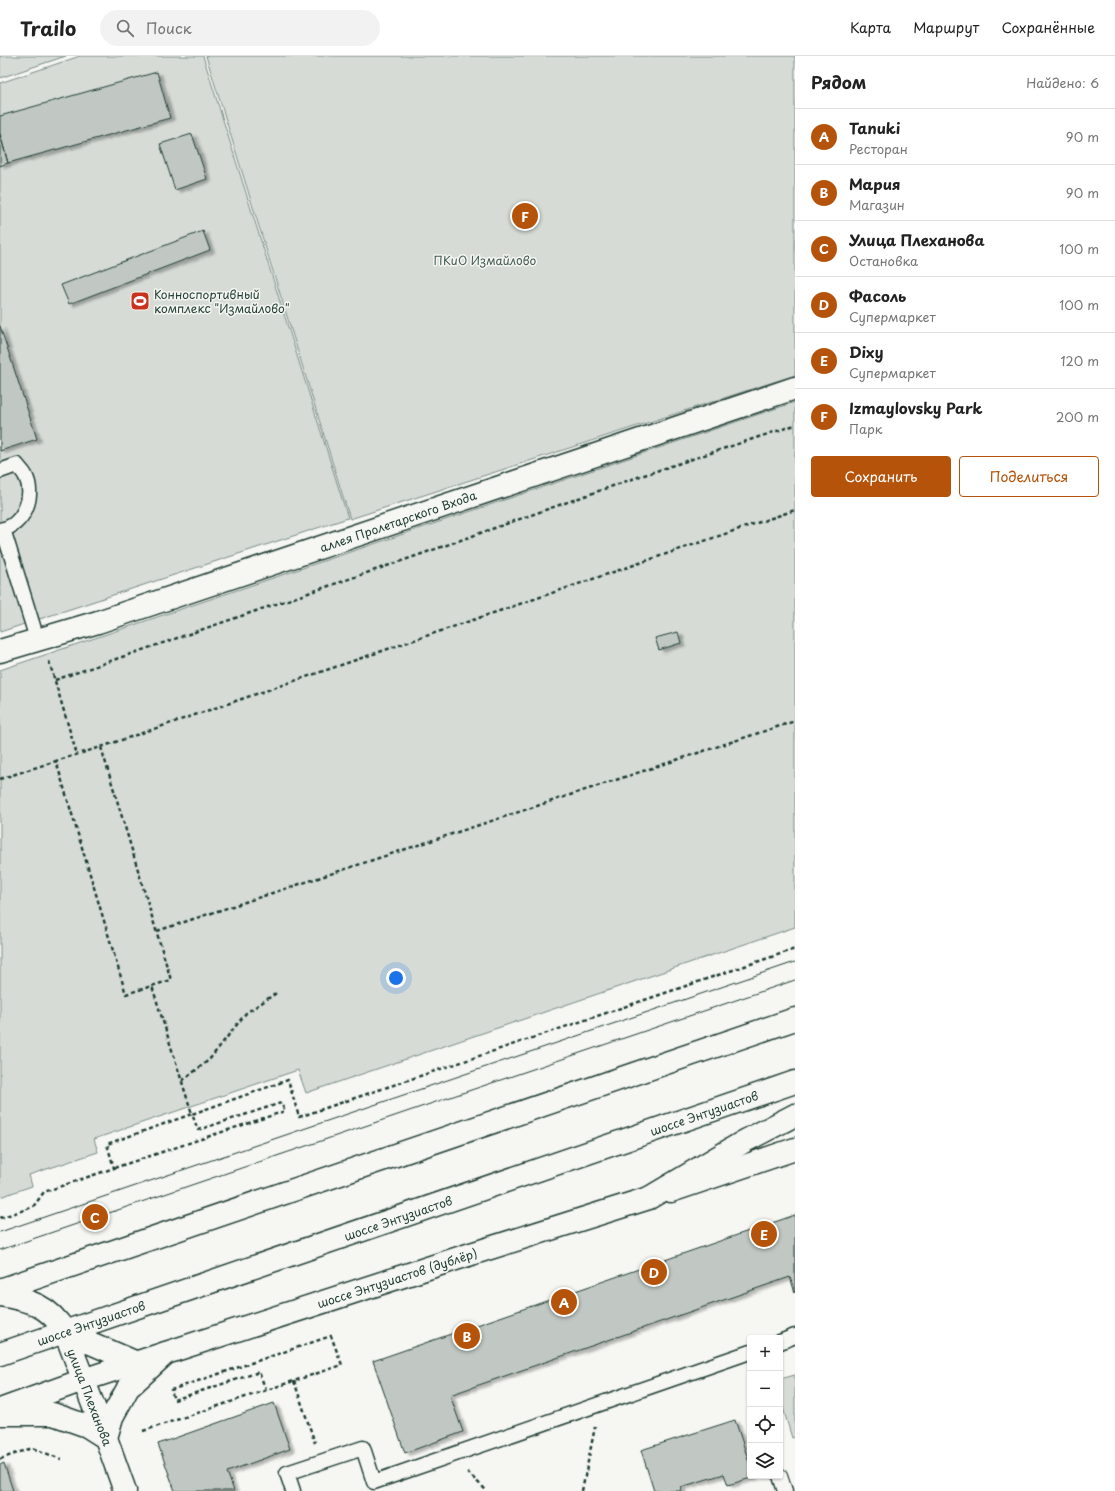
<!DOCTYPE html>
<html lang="ru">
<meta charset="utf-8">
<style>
body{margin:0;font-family:"Playpen Sans",sans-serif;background:#f2f2f2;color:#222}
.controls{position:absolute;right:12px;bottom:12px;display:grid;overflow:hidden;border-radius:4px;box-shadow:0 1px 3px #0004}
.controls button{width:36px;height:36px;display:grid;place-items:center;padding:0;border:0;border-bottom:1px solid #e0e0e0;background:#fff;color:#222;font:20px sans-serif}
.you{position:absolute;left:396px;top:922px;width:14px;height:14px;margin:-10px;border:3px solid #fff;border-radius:50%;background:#1a73e8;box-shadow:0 0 0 6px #1a73e833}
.badge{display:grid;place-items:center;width:26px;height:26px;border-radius:50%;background:#b45309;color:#fff;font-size:13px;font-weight:700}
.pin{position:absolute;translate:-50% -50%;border:2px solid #fff;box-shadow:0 1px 4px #0006}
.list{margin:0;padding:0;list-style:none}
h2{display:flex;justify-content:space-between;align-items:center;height:52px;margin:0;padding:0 16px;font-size:17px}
h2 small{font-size:13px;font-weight:400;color:#767676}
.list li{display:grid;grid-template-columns:26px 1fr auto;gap:12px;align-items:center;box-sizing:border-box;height:56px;padding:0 16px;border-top:1px solid #e0e0e0}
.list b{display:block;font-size:15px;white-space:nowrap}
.list p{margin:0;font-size:13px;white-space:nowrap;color:#767676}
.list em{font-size:13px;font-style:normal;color:#767676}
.actions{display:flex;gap:8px;padding:12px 16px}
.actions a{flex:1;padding:9px 0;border:1px solid #b45309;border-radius:4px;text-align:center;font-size:14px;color:#b45309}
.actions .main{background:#b45309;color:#fff}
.icon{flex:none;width:22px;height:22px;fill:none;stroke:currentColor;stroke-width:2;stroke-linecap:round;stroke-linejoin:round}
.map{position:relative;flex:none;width:795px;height:1435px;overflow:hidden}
header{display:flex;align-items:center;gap:24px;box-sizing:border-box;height:56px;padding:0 20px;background:#fff;border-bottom:1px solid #e0e0e0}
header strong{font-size:19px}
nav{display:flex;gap:22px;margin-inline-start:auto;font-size:14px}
.search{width:280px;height:36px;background:#f2f2f2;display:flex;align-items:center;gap:10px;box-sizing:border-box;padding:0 14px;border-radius:22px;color:#767676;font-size:15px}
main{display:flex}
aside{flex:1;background:#fff}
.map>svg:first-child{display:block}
.green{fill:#d6dbd6;stroke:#7a8c85}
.building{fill:#c1c8c3;stroke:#1f3d34;filter:url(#shadow)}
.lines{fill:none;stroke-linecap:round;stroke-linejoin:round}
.lane-casing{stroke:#1f3d34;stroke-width:17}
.street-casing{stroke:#1f3d34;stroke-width:25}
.secondary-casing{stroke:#1f3d34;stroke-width:25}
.primary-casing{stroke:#1f3d34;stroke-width:25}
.path{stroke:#1f3d34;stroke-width:2.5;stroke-dasharray:4 3;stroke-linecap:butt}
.lane{stroke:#f6f6f2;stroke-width:14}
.street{stroke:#f6f6f2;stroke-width:22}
.secondary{stroke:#f6f6f2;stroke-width:22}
.primary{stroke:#f6f6f2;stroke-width:22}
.tram{stroke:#1f3d34;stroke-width:1}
.labels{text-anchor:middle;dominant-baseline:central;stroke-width:3;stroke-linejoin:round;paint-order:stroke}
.park-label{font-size:12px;fill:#445d54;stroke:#f6f6f2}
.poi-label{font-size:12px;fill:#1f3d34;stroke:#f6f6f2;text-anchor:start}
.street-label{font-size:12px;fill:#1f3d34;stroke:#f6f6f2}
</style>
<header>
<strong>Trailo</strong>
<div class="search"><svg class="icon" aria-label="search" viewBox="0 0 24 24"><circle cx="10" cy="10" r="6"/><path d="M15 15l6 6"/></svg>Поиск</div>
<nav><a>Карта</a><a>Маршрут</a><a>Сохранённые</a></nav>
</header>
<main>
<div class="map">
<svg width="795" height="1435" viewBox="0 0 795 1435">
<defs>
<filter id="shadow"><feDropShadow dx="4.5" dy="2.5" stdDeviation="1" flood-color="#0004"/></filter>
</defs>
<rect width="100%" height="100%" fill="#f6f6f2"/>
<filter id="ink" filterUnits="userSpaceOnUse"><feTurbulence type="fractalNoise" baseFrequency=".025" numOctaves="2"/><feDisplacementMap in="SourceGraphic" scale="8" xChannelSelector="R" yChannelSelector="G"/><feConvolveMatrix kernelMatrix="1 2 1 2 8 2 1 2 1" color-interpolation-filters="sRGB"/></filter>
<g filter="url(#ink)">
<path class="green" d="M0 0H66L0 22Z
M80 0H203L348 462 0 576V27Z
M206 0H795V319L350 463Z
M795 346V871L306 1037 298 1014 94 1083 98 1096 29 1119 32 1130 0 1141V614Z
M795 1319V1381L792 1382 780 1342V1323Z"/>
<path class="building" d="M157 16 170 62 8 107 0 78V60Z
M0 78 8 107 0 110Z
M192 78 207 123 175 134 160 88Z
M203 175 210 194 69 248 61 229Z
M0 270 37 383 0 395Z
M678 576 681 587 659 594 655 582Z
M795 1159V1237L790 1221 450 1339 463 1376 405 1397 373 1305Z
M274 1347 290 1393 227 1416 234 1435H175L158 1388Z
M735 1364 750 1409V1420L754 1421 728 1429 724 1418 681 1431 682 1435H654L641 1394Z
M4 1407 13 1435H0V1409Z"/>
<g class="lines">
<defs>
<path id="lane" d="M0 415 17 409C19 412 23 415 25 419 36 439 24 470 0 474
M3 473 37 583
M780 1286 795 1280
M780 1420 785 1435
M293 1435 287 1417 363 1392 374 1426 750 1296"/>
<path id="street" d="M0 595 98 566 795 332"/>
<path id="secondary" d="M671 1135 795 1093
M0 1239C29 1244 49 1249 65 1276L106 1382 125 1435
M65 1276 137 1307
M0 1358H53L87 1370 106 1382
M106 1382 112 1361 128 1332 166 1297"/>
<path id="primary" d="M0 1234 795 963
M0 1298 795 1026
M0 1354 83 1324 166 1297 471 1198 649 1142 745 1085 795 1059"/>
</defs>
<use href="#lane" class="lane-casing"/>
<use href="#street" class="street-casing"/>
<use href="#secondary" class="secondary-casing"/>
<use href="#primary" class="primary-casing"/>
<path class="path" d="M49 605 77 699
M55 624 413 501 638 421 795 369
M101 691 795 454
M101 691 171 924 126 938 56 705Z
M0 723 56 705
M157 875 795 665
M182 1025 209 1004 246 957 278 936
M114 1112 285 1055 281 1047 198 1074 192 1058 288 1024 299 1061 795 893
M0 1162 33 1151 44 1136 114 1112 107 1088 192 1058 152 930
M294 1325 315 1387
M143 1375 342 1309 331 1280 171 1334 174 1344 259 1316 266 1334
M0 1403 32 1392 61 1403
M467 1416 487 1435
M582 1435 595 1371"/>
<use href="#lane" class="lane"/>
<use href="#street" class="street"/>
<use href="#secondary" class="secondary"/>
<use href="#primary" class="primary"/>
<path class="tram" d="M0 1176 795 906
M0 1194 795 924"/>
</g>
</g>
<defs>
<symbol id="stadium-square" viewBox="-11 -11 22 22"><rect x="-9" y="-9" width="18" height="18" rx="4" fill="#c8321e" stroke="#f6f6f2"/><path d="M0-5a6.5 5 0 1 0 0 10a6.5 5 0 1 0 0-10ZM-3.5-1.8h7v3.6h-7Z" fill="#fff"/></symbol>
</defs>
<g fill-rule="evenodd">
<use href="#stadium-square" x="129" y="234" width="22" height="22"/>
</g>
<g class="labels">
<g class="park-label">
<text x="485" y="204">ПКиО Измайлово</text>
</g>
<g class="poi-label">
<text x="154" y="238">Конноспортивный<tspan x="154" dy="14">комплекс "Измайлово"</tspan></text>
</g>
<g class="street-label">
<text transform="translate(398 465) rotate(-19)">аллея Пролетарского Входа</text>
<text transform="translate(704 1057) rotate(-19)">шоссе Энтузиастов</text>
<text transform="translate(398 1162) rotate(-19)">шоссе Энтузиастов</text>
<text transform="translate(397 1222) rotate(-18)">шоссе Энтузиастов (дублёр)</text>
<text transform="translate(91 1267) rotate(-19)">шоссе Энтузиастов</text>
<text transform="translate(90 1341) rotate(69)">улица Плеханова</text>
</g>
</g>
</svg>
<div class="controls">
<button>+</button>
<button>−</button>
<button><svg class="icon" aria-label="locate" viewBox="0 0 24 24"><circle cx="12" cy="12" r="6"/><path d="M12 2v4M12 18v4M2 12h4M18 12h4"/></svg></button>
<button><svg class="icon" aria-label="layers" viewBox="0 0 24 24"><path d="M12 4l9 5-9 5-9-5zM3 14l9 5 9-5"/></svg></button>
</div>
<div class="you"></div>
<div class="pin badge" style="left:564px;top:1246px">A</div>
<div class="pin badge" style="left:467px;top:1280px">B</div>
<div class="pin badge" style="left:95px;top:1161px">C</div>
<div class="pin badge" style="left:654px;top:1216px">D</div>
<div class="pin badge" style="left:764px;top:1178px">E</div>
<div class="pin badge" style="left:525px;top:160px">F</div>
</div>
<aside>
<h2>Рядом<small>Найдено: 6</small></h2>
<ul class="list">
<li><span class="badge">A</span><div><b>Tanuki</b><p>Ресторан</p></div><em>90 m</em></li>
<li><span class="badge">B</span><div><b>Мария</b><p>Магазин</p></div><em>90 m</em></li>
<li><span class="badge">C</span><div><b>Улица Плеханова</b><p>Остановка</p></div><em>100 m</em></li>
<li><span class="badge">D</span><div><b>Фасоль</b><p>Супермаркет</p></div><em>100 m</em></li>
<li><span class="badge">E</span><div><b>Dixy</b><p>Супермаркет</p></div><em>120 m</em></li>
<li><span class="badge">F</span><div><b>Izmaylovsky Park</b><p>Парк</p></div><em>200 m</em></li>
</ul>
<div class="actions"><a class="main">Сохранить</a><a>Поделиться</a></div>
</aside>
</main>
